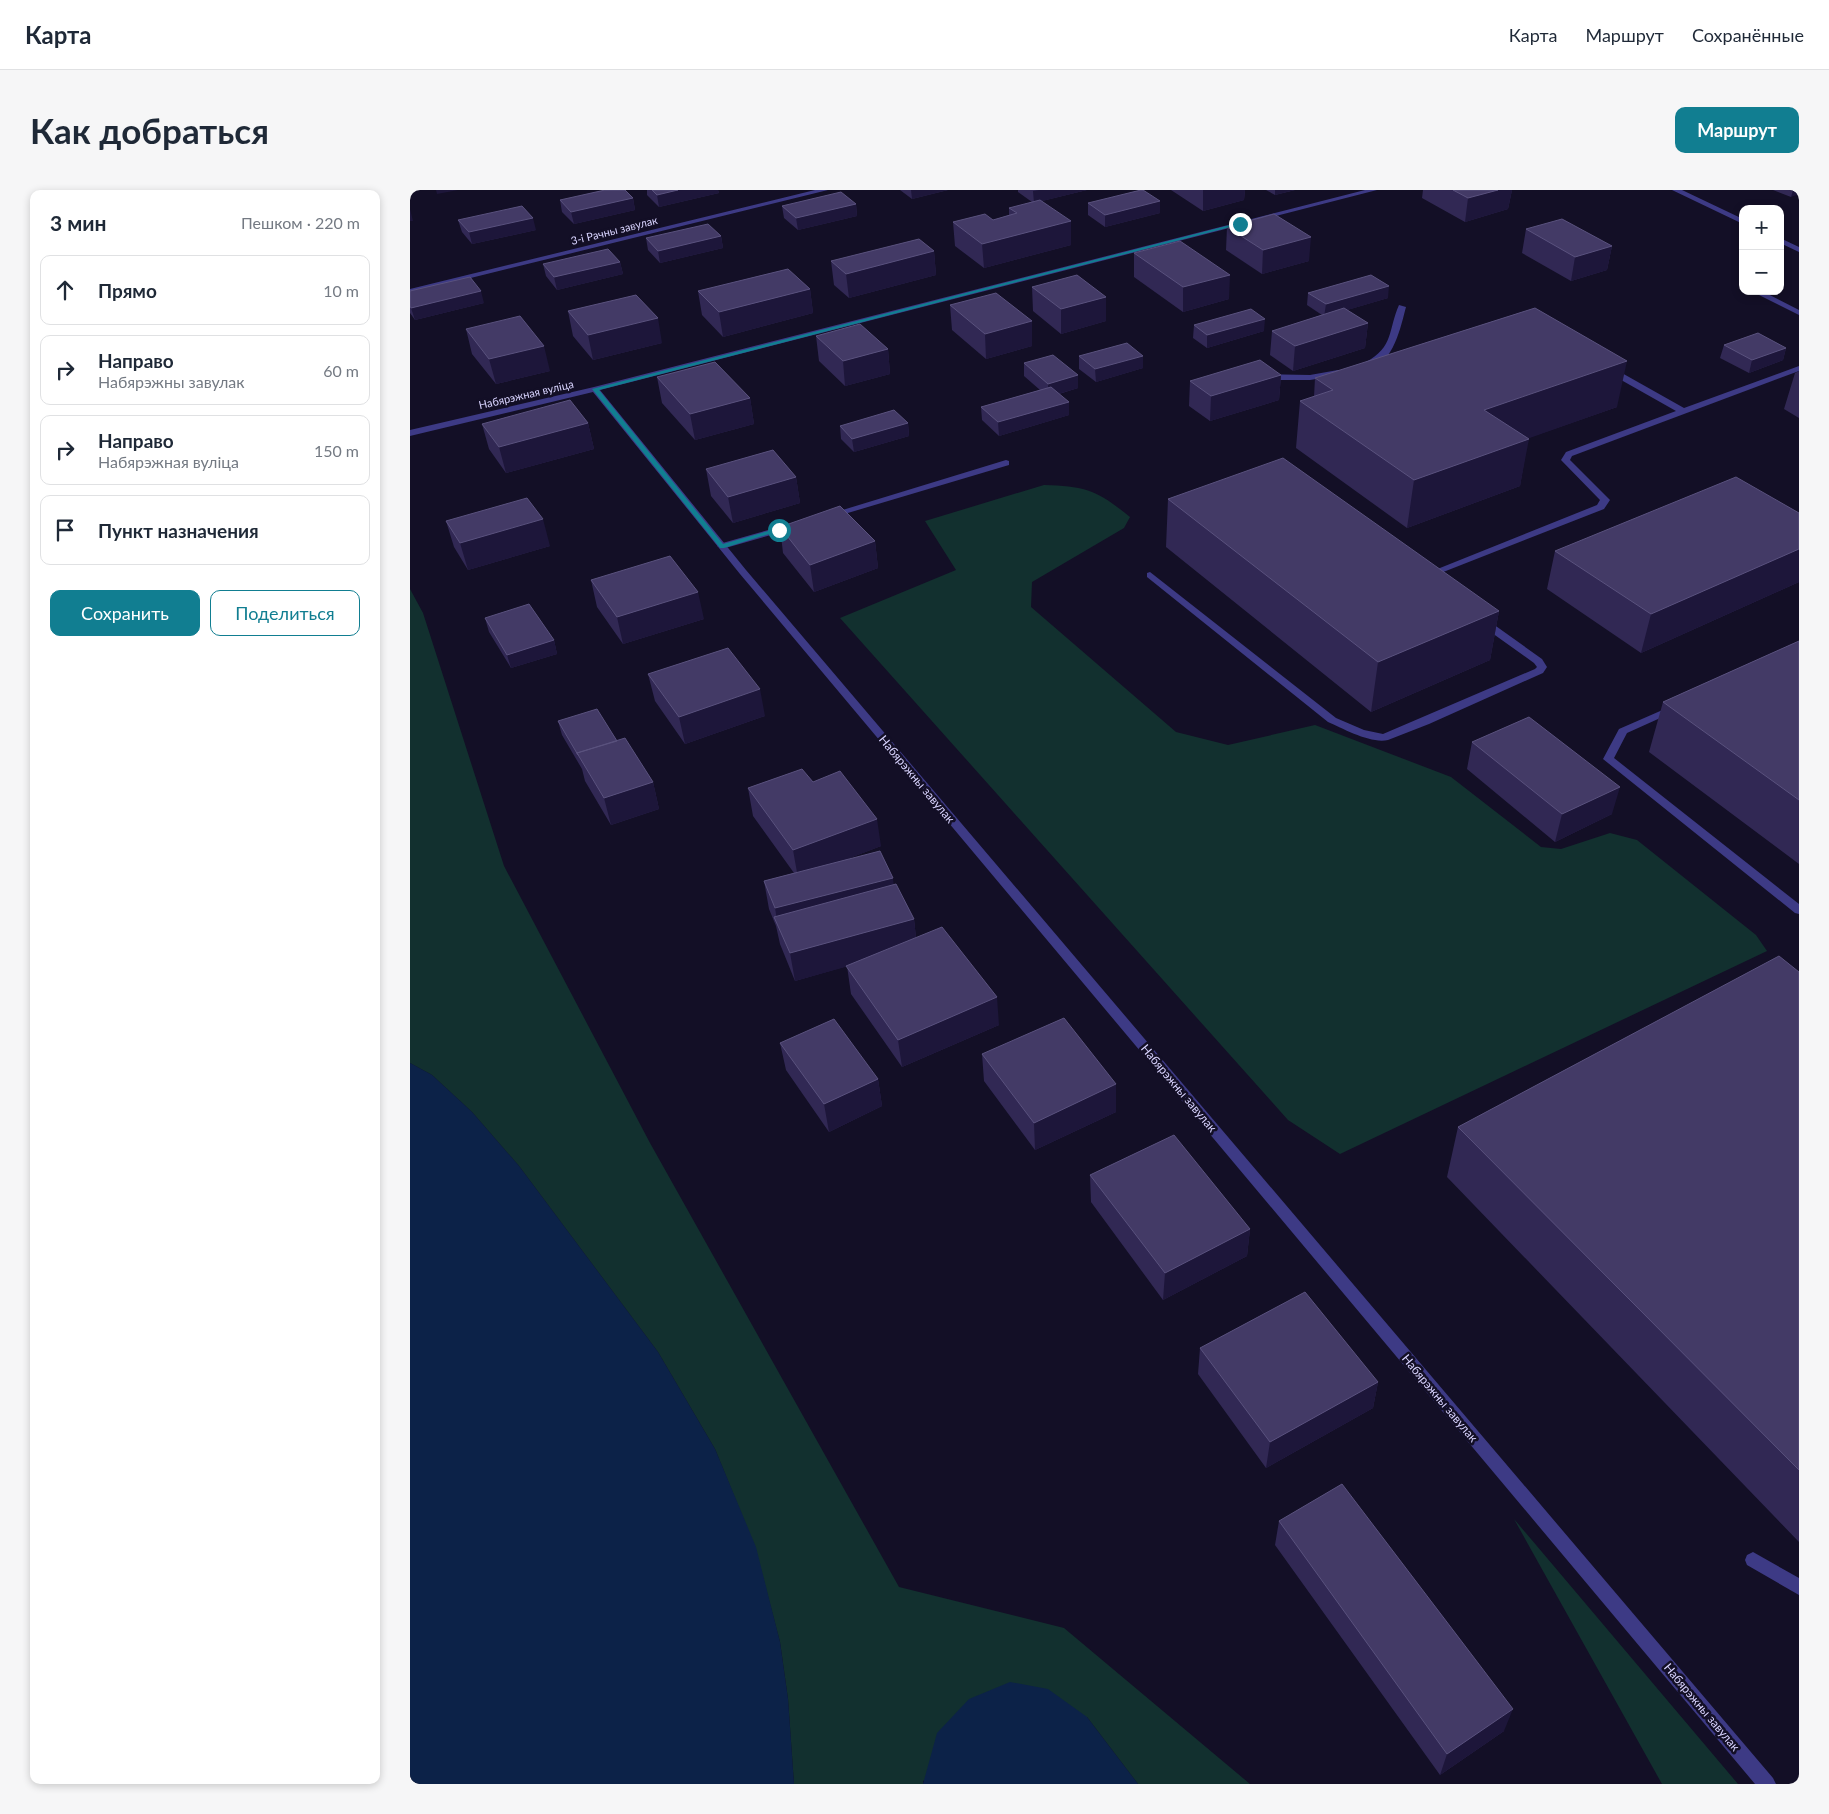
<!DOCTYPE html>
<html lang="ru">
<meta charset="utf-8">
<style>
body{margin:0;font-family:Lato,sans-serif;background:#f6f6f7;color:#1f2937}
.controls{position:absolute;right:15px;top:15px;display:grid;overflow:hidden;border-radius:10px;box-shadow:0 2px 8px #0003}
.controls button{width:45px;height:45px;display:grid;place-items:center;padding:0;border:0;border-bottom:1px solid #e0e1e3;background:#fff;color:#1f2937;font:25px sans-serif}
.stop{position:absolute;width:15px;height:15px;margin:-11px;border:4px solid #117e91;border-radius:50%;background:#fff}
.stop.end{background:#117e91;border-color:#fff;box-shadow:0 1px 5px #0008}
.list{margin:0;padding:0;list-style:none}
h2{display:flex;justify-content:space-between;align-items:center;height:65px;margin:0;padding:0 20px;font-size:21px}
h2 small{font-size:16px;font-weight:400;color:#747a83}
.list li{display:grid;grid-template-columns:32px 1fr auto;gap:15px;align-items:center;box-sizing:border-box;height:70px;margin:0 10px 10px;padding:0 10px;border:1px solid #e0e1e3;border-radius:10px}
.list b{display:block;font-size:19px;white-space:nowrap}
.list p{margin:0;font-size:16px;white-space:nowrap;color:#747a83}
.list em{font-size:16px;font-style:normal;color:#747a83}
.actions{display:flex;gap:10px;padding:15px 20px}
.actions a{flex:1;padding:11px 0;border:1px solid #117e91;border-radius:10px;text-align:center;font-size:18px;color:#117e91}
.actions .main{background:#117e91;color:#fff}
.icon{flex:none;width:28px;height:28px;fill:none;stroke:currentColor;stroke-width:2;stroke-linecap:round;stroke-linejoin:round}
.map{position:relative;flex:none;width:1389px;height:1594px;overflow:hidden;border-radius:10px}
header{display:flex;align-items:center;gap:30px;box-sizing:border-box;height:70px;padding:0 25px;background:#fff;border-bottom:1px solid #e0e1e3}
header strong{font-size:24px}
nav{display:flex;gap:28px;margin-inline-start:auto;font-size:18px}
.intro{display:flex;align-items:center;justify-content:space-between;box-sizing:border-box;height:120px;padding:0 30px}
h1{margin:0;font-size:35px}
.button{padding:12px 22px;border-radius:10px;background:#117e91;color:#fff;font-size:18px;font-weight:700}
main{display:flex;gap:30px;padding:0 30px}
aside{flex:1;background:#fff;border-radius:10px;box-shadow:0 2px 8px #0003}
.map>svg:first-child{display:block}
.green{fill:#12302f}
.water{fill:#0c2248}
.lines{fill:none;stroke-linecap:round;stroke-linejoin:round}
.service{fill:#3d3a85;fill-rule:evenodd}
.minor{fill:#3d3a85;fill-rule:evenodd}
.wall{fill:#312854}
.shaded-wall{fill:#1d163a}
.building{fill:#433a66;stroke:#5a527e}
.route{fill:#117e91}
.labels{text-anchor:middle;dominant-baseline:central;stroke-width:5;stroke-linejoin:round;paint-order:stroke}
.far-street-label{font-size:11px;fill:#d9d4ff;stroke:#130f26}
.street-label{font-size:12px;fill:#d9d4ff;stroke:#130f26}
</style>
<header>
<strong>Карта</strong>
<nav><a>Карта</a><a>Маршрут</a><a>Сохранённые</a></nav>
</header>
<div class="intro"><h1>Как добраться</h1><a class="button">Маршрут</a></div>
<main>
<aside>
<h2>3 мин<small>Пешком · 220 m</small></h2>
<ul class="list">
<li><svg class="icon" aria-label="ahead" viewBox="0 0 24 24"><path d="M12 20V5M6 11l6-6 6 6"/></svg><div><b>Прямо</b></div><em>10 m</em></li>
<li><svg class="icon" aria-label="right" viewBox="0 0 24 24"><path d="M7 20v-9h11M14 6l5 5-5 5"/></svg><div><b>Направо</b><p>Набярэжны завулак</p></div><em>60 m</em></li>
<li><svg class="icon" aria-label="right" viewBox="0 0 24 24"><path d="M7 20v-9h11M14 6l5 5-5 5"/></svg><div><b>Направо</b><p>Набярэжная вуліца</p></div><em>150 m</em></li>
<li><svg class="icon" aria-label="arrive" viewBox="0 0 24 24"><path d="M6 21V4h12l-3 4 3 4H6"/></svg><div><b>Пункт назначения</b></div></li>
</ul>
<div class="actions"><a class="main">Сохранить</a><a>Поделиться</a></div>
</aside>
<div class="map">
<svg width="1389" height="1594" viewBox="0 0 1389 1594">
<rect width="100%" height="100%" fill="#130f26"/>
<path class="green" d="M634 295C676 296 688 301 720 327L714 338 622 392 621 417 766 542 818 555 905 535 1041 587 1131 657 1151 659 1200 643 1227 650 1346 745 1357 761 930 964 878 930 430 428 546 380 515 331Z
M0 399 13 423 94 676 240 953 489 1397 654 1438 840 1594H728L677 1527 513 1591V1594H384L378 1509 370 1452 345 1357 305 1259 248 1162 109 976 62 922 22 885 0 873Z
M1104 1329 1328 1594H1252Z"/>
<path class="water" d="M0 873 22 885 62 922 109 976 248 1162 305 1259 346 1357 370 1452 378 1509 384 1594H0Z
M600 1492 638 1499 677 1527 728 1594H513L527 1543 559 1509Z"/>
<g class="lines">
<path class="service" d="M405 0H418L0 103V99Z
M1352 101 1389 120V125L1343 102Z
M989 115 996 117C991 135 983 179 956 176V172C984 157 978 140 989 115Z
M1389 176V181L1162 266 1160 270 1200 310 1194 319 1018 388 1015 389 1010 386 1187 315 1190 310 1151 270 1156 262 1266 221 1197 182V178H1203L1274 218Z
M928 180 932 183 931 185 900 190H854L850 187 854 184 900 185Z
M596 270 599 271V275L421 328H415L413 326Z
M386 332 389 333V337L312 359 307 356 309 354Z
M740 382 926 528 954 540 973 544 1125 479 1127 477 1124 473 1068 433V429H1076L1132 469 1137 477 1133 483 1019 534 978 550C961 554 934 539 918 532L737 387V383Z
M1264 515 1268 516 1269 518 1268 520 1217 543 1204 568 1389 714V724L1385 723 1193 569 1209 539Z
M1343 1362 1389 1388V1405L1337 1375 1335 1370 1337 1365Z"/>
<path class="minor" d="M955 0H967L190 200 336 380 1363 1588 1366 1594H1345L330 384 183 202 0 246V240L184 197Z
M1262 0H1272L1333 29V34Z
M1370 48 1389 57V62L1370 53Z"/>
</g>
<path class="wall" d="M237 0H308L309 3 249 17 237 5Z
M490 0H538L502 9Z
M608 0H677L632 11 661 55 574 78 545 56 543 32 583 30 599 25V18L622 12 608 2Z
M761 0H835L834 10 793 21Z
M856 0H885L865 5Z
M1013 0H1102L1098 19 1055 32 1012 8Z
M1363 0H1389L1381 7Z
M223 8 225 20 164 34 152 22 150 10Z
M678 13 750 23 695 37 678 25Z
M446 14 447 26 388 40 374 28 372 16Z
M48 30 126 40 62 54 52 42Z
M817 37 899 71 852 84 816 60Z
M1116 39 1202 56 1197 80 1161 91 1112 63Z
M311 46 313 58 250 73 238 60 236 48Z
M524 61 526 85 439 108 424 95 421 71Z
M724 63 819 109 773 122 724 87Z
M210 72 213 84 147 100 136 86 133 74Z
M622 97 696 107V131L651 144 623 121Z
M400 99 403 123 313 147 292 125 288 101Z
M0 101 74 113 5 130 0 123Z
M898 103 978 108 937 120 958 133 955 158 883 181 860 165 862 141 912 125 897 115Z
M540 115 622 156 576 169 542 140Z
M158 121 252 153 183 170 163 146Z
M784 135 854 141 797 158 783 148Z
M56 139 140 181 86 194 62 164Z
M406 146 478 159 480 184 435 196 409 171Z
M1314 155 1376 158 1373 170 1339 183 1310 168Z
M669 166 733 178 686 192 669 179Z
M614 173 668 198 649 204 659 225 589 246 572 230 571 217 630 200 614 186Z
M1389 181V228L1374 219 1385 183Z
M871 185 869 210 800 231 779 216 780 191Z
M247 187 340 208 344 234 285 250 252 213Z
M905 188 1207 217 1118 248 1110 296 997 338 886 258 890 211 904 207Z
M178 233 184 259 96 283 79 259 72 234Z
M498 233 499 246 444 262 431 249 430 236Z
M296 279 386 287 390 313 323 333 301 306Z
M758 309 1089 421 1080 470 961 522 756 357Z
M1389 323V392L1231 463 1137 399 1145 361Z
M36 331 140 356 58 380 44 357Z
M370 337 465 351 468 378 404 402 373 363Z
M181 390 294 429 213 454 187 417Z
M75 428 144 450 147 464 101 478 79 442Z
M1389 451V674L1239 562 1253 512Z
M238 484 355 526 275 554 245 511Z
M148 531 207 551 243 592 249 619 201 635 175 591 172 579 152 545Z
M1062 552 1202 624 1145 652 1057 579Z
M403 592 471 656 437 669 484 695 504 729 506 748 589 835 492 877 441 804 437 776 385 791 370 754 366 736 359 719 354 691 384 683 343 626 338 598Z
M1389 782V1352L1037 987 1048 937Z
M370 853 468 889 472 916 419 942 376 880Z
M572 864 706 922 625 960 574 891Z
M680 985 840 1039 837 1066 753 1110 681 1012Z
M790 1158 968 1192 963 1218 856 1278 788 1184Z
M869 1331 1094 1541 1030 1585 865 1355Z"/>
<path class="shaded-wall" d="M26 0H48L27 4Z
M268 0H308L309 3 249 17 247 5Z
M501 0H538L502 9Z
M629 0H677L624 13 623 1Z
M793 0H835L834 10 793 21Z
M865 0H885L865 5Z
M1088 0H1102L1098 19 1055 32 1058 8Z
M1383 0H1389V4L1381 7Z
M223 8 225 20 164 34 161 22Z
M750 11V23L695 37V25Z
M446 14 447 26 388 40 386 28Z
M0 19 3 31H0Z
M123 28 126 40 62 54 59 42Z
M661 31V55L574 78 572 54Z
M311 46 313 58 250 73 248 61Z
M901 47 899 71 852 84 853 60Z
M1202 56 1197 80 1161 91 1165 67Z
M524 61 526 85 439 108 436 84Z
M210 72 213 84 147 100 144 87Z
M820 85 819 109 773 122V97Z
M979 96 978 108 914 127 916 114Z
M400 99 403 123 313 147 309 122Z
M71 101 74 113 5 130 1 118Z
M696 107V131L651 144V119Z
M248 128 252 153 183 170 178 145Z
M855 129 854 141 797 158V145Z
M622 131V156L576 169 575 144Z
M958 133 955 158 883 181 885 156Z
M134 156 140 181 86 194 79 169Z
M1376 158 1373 170 1339 183 1342 170Z
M478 159 480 184 435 196 433 171Z
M733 166V178L686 192 685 179Z
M1217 171 1207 217 1066 267 1074 220Z
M668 185V198L638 207V194Z
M871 185 869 210 800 231 801 206Z
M340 208 344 234 285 250 280 224Z
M659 212V225L589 246 588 232Z
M178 233 184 259 96 283 89 257Z
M498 233 499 246 444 262 442 249Z
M1119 249 1110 296 997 338 1004 290Z
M386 287 390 313 323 333 318 307Z
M133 329 140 356 58 380 50 353Z
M465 351 468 378 404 402 400 375Z
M1389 359V392L1231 463 1241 424Z
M288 402 294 429 213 454 207 427Z
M1089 421 1080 470 961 522 968 472Z
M144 450 147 464 101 478 97 465Z
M350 499 355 526 275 554 269 527Z
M243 592 249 619 201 635 194 608Z
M1210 597 1202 624 1145 652 1152 624Z
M467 629 471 656 388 688 383 660Z
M483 688 486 716 368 736 365 718Z
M504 729 507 757 385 791 380 763Z
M587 807 589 835 492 877 488 850Z
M468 889 472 916 419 942 414 914Z
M706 894V922L625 960 624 933Z
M840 1039 837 1066 753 1110 755 1083Z
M968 1192 963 1218 856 1278 860 1252Z
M1103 1519 1094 1541 1030 1585 1037 1564Z"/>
<path class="building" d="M195 0H215L223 8 161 22 150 10Z
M242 0H268L247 5Z
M731 0H733L750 11 695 25 678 13Z
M1043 0H1088L1058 8Z
M431 2 446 14 386 28 372 16Z
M630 10 661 31 572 54 543 32 575 24 583 30 607 23 599 18Z
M112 16 123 28 59 42 48 30Z
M864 24 901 47 853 60 817 37Z
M1152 29 1202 56 1165 67 1116 39Z
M298 34 311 46 248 61 236 48Z
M509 49 524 61 436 84 421 71Z
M770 51 820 85 773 97 724 63Z
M198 59 210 72 144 87 133 74Z
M378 79 400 99 309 122 288 101Z
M667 85 696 107 651 119 622 97Z
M961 85 979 96 916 114 898 103Z
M60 87 71 101 1 118 0 116V101Z
M586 103 622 131 575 144 540 115Z
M226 105 248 128 178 145 158 121Z
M934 118 958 133 885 156 862 141Z
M1125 118 1217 171 1074 220 1119 249 1004 290 890 211 923 200 905 188Z
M841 119 855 129 797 145 784 135Z
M110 126 134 156 79 169 56 139Z
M450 134 478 159 433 171 406 146Z
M1348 143 1376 158 1342 170 1314 155Z
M717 153 733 166 685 179 669 166Z
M643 165 668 185 638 194 614 173Z
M850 170 871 185 801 206 780 191Z
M305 172 340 208 280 224 247 187Z
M641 197 659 212 588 232 571 217Z
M160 210 178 233 89 257 72 234Z
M484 220 498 233 442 249 430 236Z
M363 260 386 287 318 307 296 279Z
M873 268 1089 421 968 472 758 309Z
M1326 287 1389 323V359L1241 424 1145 361Z
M117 308 133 329 50 353 36 331Z
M430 316 465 351 400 375 370 337Z
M260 366 288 402 207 427 181 390Z
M119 414 144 450 97 465 75 428Z
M1389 451V610L1253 512Z
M318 458 350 499 269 527 238 484Z
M187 519 207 551 167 563 168 565 148 531Z
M1119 527 1210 597 1152 624 1062 552Z
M215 548 243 592 194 608 167 563Z
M392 579 403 592 430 581 467 629 383 660 338 598Z
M470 661 483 688 365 718 354 691Z
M486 694 504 729 380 763 364 727Z
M532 737 587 807 488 850 436 776Z
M1369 766 1389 782V1280L1048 937Z
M654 828 706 894 624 933 572 864Z
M424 829 468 889 414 914 370 853Z
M764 945 840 1039 755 1083 680 985Z
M895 1102 968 1192 860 1252 790 1158Z
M932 1294 1103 1519 1037 1564 869 1331Z"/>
<path class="route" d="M828 33 832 34 189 200 313 354 369 338 372 340 314 358H310L182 199Z"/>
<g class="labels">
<g class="far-street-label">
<text transform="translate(204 40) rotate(-14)">3-і Рачны завулак</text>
<text transform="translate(116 204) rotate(-13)">Набярэжная вуліца</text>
</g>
<g class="street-label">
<text transform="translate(507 589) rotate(50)">Набярэжны завулак</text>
<text transform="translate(769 898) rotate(50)">Набярэжны завулак</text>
<text transform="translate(1030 1208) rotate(50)">Набярэжны завулак</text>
<text transform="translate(1292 1517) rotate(50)">Набярэжны завулак</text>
</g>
</g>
</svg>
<div class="controls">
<button>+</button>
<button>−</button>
</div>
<div class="stop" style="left:369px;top:340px"></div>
<div class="stop end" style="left:830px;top:34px"></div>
</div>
</main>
